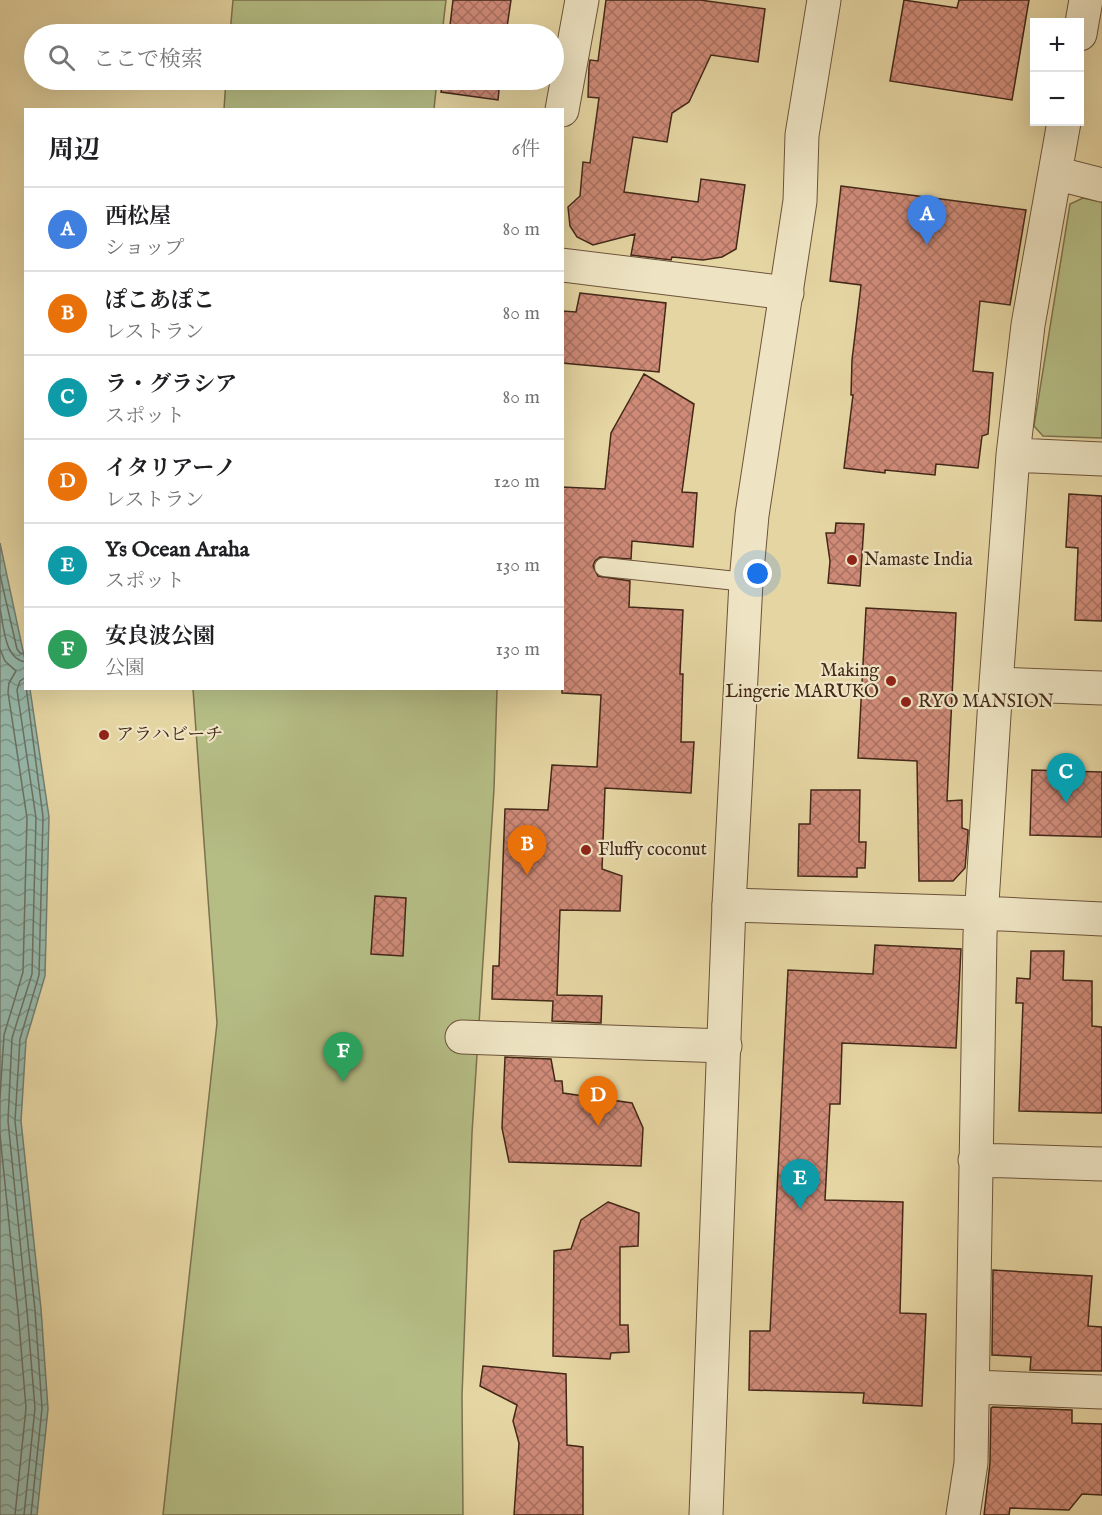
<!DOCTYPE html>
<html lang="ja">
<meta charset="utf-8">
<style>
body{margin:0;font-family:"IM FELL English","Noto Serif JP",serif;background:#f2f2f2;color:#202124}
.controls{position:absolute;right:18px;top:18px;display:grid;overflow:hidden;border-radius:0px;box-shadow:0 6px 24px #0002}
.controls button{width:54px;height:54px;display:grid;place-items:center;padding:0;border:0;border-bottom:2px solid #e0e0e0;background:#fff;color:#202124;font:30px sans-serif}
.you{position:absolute;left:758px;top:574px;width:21px;height:21px;margin:-15px;border:4px solid #fff;border-radius:50%;background:#1a73e8;box-shadow:0 0 0 9px #1a73e833}
.badge{display:grid;place-items:center;width:39px;height:39px;border-radius:50%;background:#7c3aed;color:#fff;font-size:20px;font-weight:700}
.pin{position:absolute;translate:-50% -50px;filter:drop-shadow(0 2px 3px #0008)}
.pin::after{content:'';position:absolute;top:32px;width:21px;height:18px;background:inherit;clip-path:polygon(0 0,100% 0,50% 100%)}
.list{margin:0;padding:0;list-style:none}
h2{display:flex;justify-content:space-between;align-items:center;height:78px;margin:0;padding:0 24px;font-size:26px}
h2 small{font-size:20px;font-weight:400;color:#757577}
.list li{display:grid;grid-template-columns:39px 1fr auto;gap:18px;align-items:center;box-sizing:border-box;height:84px;padding:0 24px;border-top:2px solid #e0e0e0}
.list b{display:block;font-size:22px;white-space:nowrap}
.list p{margin:0;font-size:20px;white-space:nowrap;color:#757577}
.list em{font-size:20px;font-style:normal;color:#757577}
.icon{flex:none;width:33px;height:33px;fill:none;stroke:currentColor;stroke-width:2;stroke-linecap:round;stroke-linejoin:round}
.map{position:relative;flex:none;width:1102px;height:1515px;overflow:hidden}
.search{position:absolute;background:#fff;box-shadow:0 6px 24px #0002;left:24px;top:24px;width:540px;height:66px;display:flex;align-items:center;gap:15px;box-sizing:border-box;padding:0 21px;border-radius:33px;color:#757577;font-size:22px}
.panel{position:absolute;background:#fff;box-shadow:0 6px 24px #0002;left:24px;top:108px;width:540px;height:582px;border-radius:0px}
.map>svg:first-child{display:block}
.green{fill:#b5bd85;stroke:#7c724e;stroke-width:1.5}
.water{fill:url(#water-waves);stroke:#757e70;stroke-width:1.5}
.lines{fill:none;stroke-linecap:round;stroke-linejoin:round}
.shore{stroke:#6c7061;stroke-width:1.5}
.building{fill:url(#building-cross-hatch);stroke:#432818;stroke-width:1.5}
.service-casing{stroke:#6c533a;stroke-width:20}
.minor-casing{stroke:#6c533a;stroke-width:35}
.tertiary-casing{stroke:#6c533a;stroke-width:35}
.service{stroke:#eee4c3;stroke-width:18}
.minor{stroke:#eee4c3;stroke-width:33}
.tertiary{stroke:#eee4c3;stroke-width:33}
.poi-dot{fill:#8f2418;stroke:#eee4c3;stroke-width:2}
.labels{text-anchor:middle;dominant-baseline:central;stroke-width:4.5;stroke-linejoin:round;paint-order:stroke}
.poi-label{font-size:18px;fill:#432818;stroke:#eee4c3;text-anchor:start}
</style>
<div class="map">
<svg width="1102" height="1515" viewBox="0 0 1102 1515">
<defs>
<pattern id="water-waves" width="16" height="10" patternUnits="userSpaceOnUse" patternTransform="scale(1.5)"><rect width="16" height="10" fill="#96b8aa"/><path d="M0 5q4-4 8 0t8 0" fill="none" stroke="#7c9689"/></pattern>
<pattern id="building-cross-hatch" width="8" height="8" patternUnits="userSpaceOnUse" patternTransform="scale(1.5)"><rect width="8" height="8" fill="#ce8a77"/><path d="M0 0l8 8M0 8l8-8" fill="none" stroke="#a97161"/></pattern>
</defs>
<rect width="100%" height="100%" fill="#e5d5a2"/>
<filter id="stains"><feTurbulence type="fractalNoise" baseFrequency=".00333" numOctaves="4"/><feColorMatrix values="0 0 0 0 .2 0 0 0 0 .09 0 0 0 0 .02 0 0 0 .5 -.17"/></filter>
<radialGradient id="worn" r=".72"><stop offset=".6" stop-color="#630" stop-opacity="0"/><stop offset="1" stop-color="#630" stop-opacity=".3"/></radialGradient>
<path class="green" d="M233 0H446L442 34H230Z
M226 80H437L434 109H224Z
M1083 198 1102 202V438L1043 436 1034 426 1070 204Z
M193 689H497L494 789 472 1133 462 1396 463 1515H163L217 1023Z"/>
<path class="water" d="M0 543 25 660 26 688 30 689 49 817 45 976 26 1040 21 1121 41 1309 48 1409 37 1515H0Z"/>
<g class="lines">
<path class="shore" d="M0 575 17 649 20 653 26 654
M0 609C4 625 4 660 26 662
M0 649 5 661 16 671 9 683 8 692 27 818 23 972 4 1035 0 1097
M26 686 43 817 39 975 20 1039 15 1121 35 1310 42 1408 31 1515
M0 1135 18 1311 26 1408 15 1515
M24 1515 35 1408 27 1311 8 1121 12 1038 32 974 36 818 17 690 20 681 26 677"/>
</g>
<path class="building" d="M453 0H511L506 34H449Z
M606 0H700L765 9 758 62 711 55 689 102 672 113 667 142 633 137 624 192 698 202 701 179 745 185 736 249 722 257 703 260 672 257 671 260 631 255 635 234 593 245 577 237 570 226 568 207 580 196 583 162 590 163 599 98 588 97 589 67 590 60 598 61Z
M904 0 957 8 959 0H1029L1012 100 890 81Z
M443 80H500L498 100 441 92Z
M841 186 1026 210 1010 305 980 301 973 371 993 373 988 434 982 436 978 468 936 464 935 475 885 470V473L844 468 853 395H851L852 360 861 285 830 281Z
M580 293 666 303 659 372 562 363V311L576 312Z
M644 374 694 404 682 492 697 493 693 547 632 541 631 559 600 557 595 561 593 566 598 576 630 581 629 607 683 610 680 674H683L681 742H694L691 793 605 788 602 869 622 876 620 911 560 910 557 995 602 996 601 1023 552 1021 553 1001 492 999 493 966H499L505 809 548 810 552 765 597 767 601 695 562 693V487L605 489 611 433Z
M1069 494 1102 496V621L1075 620 1078 548 1066 547Z
M836 523 864 524 860 586 828 583 830 561 826 533H835Z
M866 608 956 613 947 801 962 800V828L968 830V834L965 868 953 881H919L917 761 858 758Z
M1032 770 1102 772V837L1030 835Z
M811 790H860L859 842H866L865 868H857V877L798 876 799 824H810Z
M375 896 406 898 403 956 371 954Z
M875 945 961 949 956 1048 842 1043 840 1104H830L825 1200 903 1202 900 1313 926 1314 922 1406 863 1403 864 1393 749 1390 750 1331H770L788 970 873 974Z
M1031 951H1064L1063 980 1092 981V1026L1102 1027V1113L1019 1111 1023 1003H1016L1017 978 1030 979Z
M505 1057 551 1059 555 1081H562L563 1093 632 1103 643 1128 641 1166 509 1162 502 1128Z
M608 1202 639 1213 638 1246 620 1247V1325H628L629 1352 611 1353 610 1359 553 1356 554 1251 571 1249 581 1220Z
M993 1270 1092 1276 1088 1326 1102 1327V1371L1030 1370 1031 1357 992 1355Z
M483 1366 566 1374 567 1445 583 1447V1515H514L519 1443 513 1421 517 1405 480 1386Z
M993 1407 1072 1410V1423L1102 1424V1495L1082 1494 1069 1510 1010 1508 1009 1515H984L990 1463 991 1408Z"/>
<g class="lines">
<defs>
<path id="service" d="M604 567 746 582"/>
<path id="minor" d="M1080 34 1086 0
M562 110 582 0
M1055 173 1102 185
M562 265 787 293
M1013 455 1102 459
M996 684 1102 688
M729 905 981 913 1102 919
M462 1037 725 1046
M975 1160 1102 1164
M973 1387 1102 1392
M963 1515 971 1463 980 934 996 684 1013 455 1028 325 1064 122"/>
<path id="tertiary" d="M706 1515 729 905 746 582 752 515 800 201 802 135 824 0"/>
</defs>
<use href="#service" class="service-casing"/>
<use href="#minor" class="minor-casing"/>
<use href="#tertiary" class="tertiary-casing"/>
<use href="#service" class="service"/>
<use href="#minor" class="minor"/>
<use href="#tertiary" class="tertiary"/>
</g>
<g class="poi-dot">
<circle cx="852" cy="560" r="6"/>
<circle cx="891" cy="681" r="6"/>
<circle cx="906" cy="702" r="6"/>
<circle cx="104" cy="735" r="6"/>
<circle cx="586" cy="850" r="6"/>
</g>
<g class="labels">
<g class="poi-label">
<text x="864" y="560">Namaste India</text>
<text x="879" y="671" text-anchor="end">Making<tspan x="879" dy="21">Lingerie MARUKO</tspan></text>
<text x="918" y="702">RYO MANSION</text>
<text x="116" y="735">アラハビーチ</text>
<text x="598" y="850">Fluffy coconut</text>
</g>
</g>
<rect width="100%" height="100%" filter="url(#stains)"/>
<rect width="100%" height="100%" fill="url(#worn)"/>
</svg>
<div class="controls">
<button>+</button>
<button>−</button>
</div>
<div class="you"></div>
<div class="pin badge" style="left:927px;top:245px;background:#3f7fe0">A</div>
<div class="pin badge" style="left:527px;top:875px;background:#e8710a">B</div>
<div class="pin badge" style="left:1066px;top:803px;background:#0f9aa8">C</div>
<div class="pin badge" style="left:598px;top:1126px;background:#e8710a">D</div>
<div class="pin badge" style="left:800px;top:1209px;background:#0f9aa8">E</div>
<div class="pin badge" style="left:343px;top:1082px;background:#2e9e5b">F</div>
<div class="search"><svg class="icon" aria-label="search" viewBox="0 0 24 24"><circle cx="10" cy="10" r="6"/><path d="M15 15l6 6"/></svg>ここで検索</div>
<section class="panel">
<h2>周辺<small>6件</small></h2>
<ul class="list">
<li><span class="badge" style="background:#3f7fe0">A</span><div><b>西松屋</b><p>ショップ</p></div><em>80 m</em></li>
<li><span class="badge" style="background:#e8710a">B</span><div><b>ぽこあぽこ</b><p>レストラン</p></div><em>80 m</em></li>
<li><span class="badge" style="background:#0f9aa8">C</span><div><b>ラ・グラシア</b><p>スポット</p></div><em>80 m</em></li>
<li><span class="badge" style="background:#e8710a">D</span><div><b>イタリアーノ</b><p>レストラン</p></div><em>120 m</em></li>
<li><span class="badge" style="background:#0f9aa8">E</span><div><b>Ys Ocean Araha</b><p>スポット</p></div><em>130 m</em></li>
<li><span class="badge" style="background:#2e9e5b">F</span><div><b>安良波公園</b><p>公園</p></div><em>130 m</em></li>
</ul>
</section>
</div>
